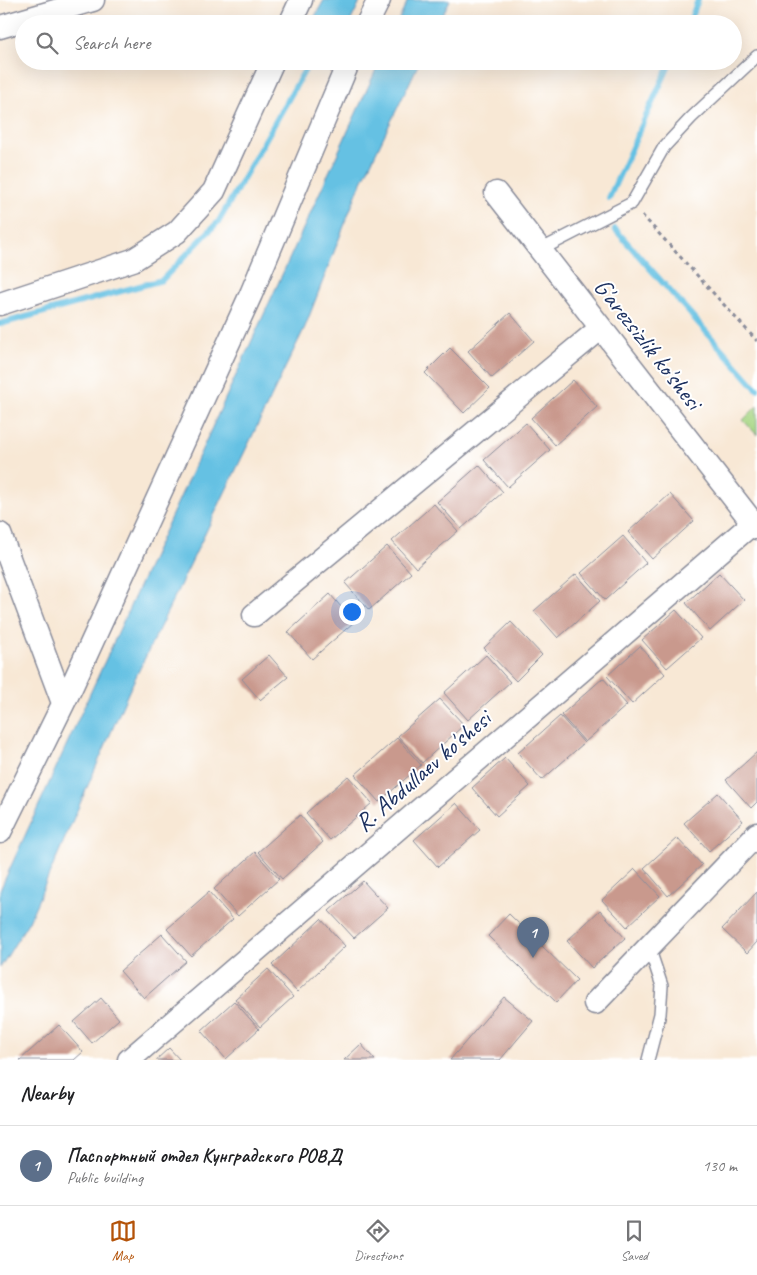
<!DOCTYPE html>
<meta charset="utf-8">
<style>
body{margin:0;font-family:Caveat,sans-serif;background:#f2f2f2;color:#202124}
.you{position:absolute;left:351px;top:611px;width:18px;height:18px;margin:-12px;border:4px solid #fff;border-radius:50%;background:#1a73e8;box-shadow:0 0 0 8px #1a73e833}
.badge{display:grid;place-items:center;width:32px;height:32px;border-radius:50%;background:#b45309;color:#fff;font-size:16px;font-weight:700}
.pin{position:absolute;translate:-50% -41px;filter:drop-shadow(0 1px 2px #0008)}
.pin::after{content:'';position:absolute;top:26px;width:18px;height:15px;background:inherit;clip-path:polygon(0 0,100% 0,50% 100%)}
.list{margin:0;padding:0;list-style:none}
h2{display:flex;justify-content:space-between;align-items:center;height:65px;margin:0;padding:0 20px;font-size:21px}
h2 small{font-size:16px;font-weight:400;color:#757577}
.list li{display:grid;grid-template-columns:32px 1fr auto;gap:15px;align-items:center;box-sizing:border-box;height:80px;padding:0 20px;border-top:1px solid #e0e0e0}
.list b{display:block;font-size:19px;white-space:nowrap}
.list p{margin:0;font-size:16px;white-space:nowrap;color:#757577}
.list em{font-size:16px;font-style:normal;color:#757577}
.icon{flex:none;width:28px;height:28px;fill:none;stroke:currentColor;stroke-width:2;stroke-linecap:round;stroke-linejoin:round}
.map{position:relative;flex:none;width:757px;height:1060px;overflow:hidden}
.search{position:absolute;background:#fff;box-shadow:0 5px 20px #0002;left:15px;right:15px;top:15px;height:55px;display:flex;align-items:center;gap:12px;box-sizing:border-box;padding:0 18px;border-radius:28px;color:#757577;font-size:19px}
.sheet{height:145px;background:#fff}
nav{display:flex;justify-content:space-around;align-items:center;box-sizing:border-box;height:70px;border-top:1px solid #e0e0e0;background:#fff;font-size:14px;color:#757577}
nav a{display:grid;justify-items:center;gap:2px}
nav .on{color:#b45309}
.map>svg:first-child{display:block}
.green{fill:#a7d684;stroke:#618271}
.water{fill:#65c1e3;stroke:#4078a0}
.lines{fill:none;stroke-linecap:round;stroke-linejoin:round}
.stream{stroke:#65c1e3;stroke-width:6}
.building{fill:#c9998d}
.service-casing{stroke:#8a8c9a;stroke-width:14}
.minor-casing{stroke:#8a8c9a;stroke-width:25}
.path{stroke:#8a8c9a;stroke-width:3;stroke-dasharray:4 4;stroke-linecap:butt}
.service{stroke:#fff;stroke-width:11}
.minor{stroke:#fff;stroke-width:22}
.labels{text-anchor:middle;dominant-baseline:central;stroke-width:4;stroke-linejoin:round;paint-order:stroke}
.street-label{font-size:25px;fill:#1b2f5e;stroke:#fff}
</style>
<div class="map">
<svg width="757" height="1060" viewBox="0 0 757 1060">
<rect width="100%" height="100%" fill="#fff"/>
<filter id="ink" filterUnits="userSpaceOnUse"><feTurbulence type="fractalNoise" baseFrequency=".02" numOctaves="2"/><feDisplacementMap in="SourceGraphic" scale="10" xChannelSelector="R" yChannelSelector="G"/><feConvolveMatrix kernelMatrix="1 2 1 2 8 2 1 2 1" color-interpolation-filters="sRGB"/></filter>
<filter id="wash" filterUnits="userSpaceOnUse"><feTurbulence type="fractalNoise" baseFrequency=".0096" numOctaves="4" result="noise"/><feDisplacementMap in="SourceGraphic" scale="20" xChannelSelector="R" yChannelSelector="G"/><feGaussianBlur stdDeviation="1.12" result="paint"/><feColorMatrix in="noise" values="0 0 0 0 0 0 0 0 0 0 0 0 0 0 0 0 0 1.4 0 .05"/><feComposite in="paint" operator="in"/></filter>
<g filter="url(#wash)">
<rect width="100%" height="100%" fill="#f8e8d5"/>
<path class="green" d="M757 406V435L743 420Z"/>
<path class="water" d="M324 0H361L349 24H323L314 18Z
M408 0H450L438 24H397Z
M380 61H420L358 190 305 327 129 691 29 921 0 968V890Z"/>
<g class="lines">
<path class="stream" d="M689 24 698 0
M609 198 671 61
M615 229 757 389
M0 324 162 280 219 221 310 61"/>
</g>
<g id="blocks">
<path class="building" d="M510 313 534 341 492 378 468 351Z
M450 348 490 388 464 413 425 373Z
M573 380 597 407 555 445 531 418Z
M526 423 550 450 508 487 484 460Z
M479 465 503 492 461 529 437 502Z
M670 494 694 521 652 559 628 532Z
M434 504 458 531 416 568 392 541Z
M623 536 646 563 605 600 581 573Z
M387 546 411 573 369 610 345 583Z
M719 573 744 600 710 631 686 603Z
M576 574 600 601 558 638 534 611Z
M330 594 354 622 312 659 288 632Z
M676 610 701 638 667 668 642 640Z
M511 622 542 655 516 681 484 648Z
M640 646 665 674 632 704 607 676Z
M269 655 288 677 260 700 242 679Z
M486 655 510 682 468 720 444 693Z
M603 678 627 705 585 742 561 715Z
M440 699 464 725 422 763 398 736Z
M560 716 584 743 542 780 518 753Z
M397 738 421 765 379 802 355 775Z
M757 752V802L751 808 726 780Z
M505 758 530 786 497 816 472 788Z
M348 776 372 803 330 840 306 813Z
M718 793 743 821 709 851 684 823Z
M456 803 480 830 438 867 414 840Z
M300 815 323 842 282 879 258 852Z
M677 838 702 865 668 896 644 868Z
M255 852 279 879 238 916 214 889Z
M635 869 660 896 627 927 602 900Z
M363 881 388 908 354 938 329 911Z
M209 892 233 919 191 956 167 929Z
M757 892V942L747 953 722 929Z
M600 910 625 938 592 968 567 941Z
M509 914 577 980 556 1002 488 936Z
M321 919 345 946 297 992 272 965Z
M162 934 186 961 144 998 120 971Z
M268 969 293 997 260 1027 235 999Z
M504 997 533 1021 500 1060H450Z
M101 998 119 1019 92 1043 74 1022Z
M234 1001 259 1029 226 1059 201 1031Z
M59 1025 83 1052 74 1060H20Z
M361 1044 375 1060H344Z
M169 1048 180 1060H156Z"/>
</g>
</g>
<g filter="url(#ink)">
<use href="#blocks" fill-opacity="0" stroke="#8a8c9a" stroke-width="1"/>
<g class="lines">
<defs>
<path id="service" d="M540 250 632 203 664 147 691 118 757 56
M648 1060 660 1014 662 986 649 947"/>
<path id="minor" d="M290 24 301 0
M367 24 379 0
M0 27 93 0
M496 193 757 528
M0 304 133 260 177 232 214 191 273 61
M0 534 63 703
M254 615 601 328
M0 832 71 688 251 294 349 61
M595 1003 757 834
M129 1060 753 523"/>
</defs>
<use href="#service" class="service-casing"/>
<use href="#minor" class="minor-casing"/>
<path class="path" d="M642 215 757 341"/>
<use href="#service" class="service"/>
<use href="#minor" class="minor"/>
</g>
</g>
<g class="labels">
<g class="street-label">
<text transform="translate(648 344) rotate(52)">G'arezsizlik ko'shesi</text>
<text transform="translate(423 771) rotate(-41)">R. Abdullaev ko'shesi</text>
</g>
</g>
</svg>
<div class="you"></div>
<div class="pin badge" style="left:533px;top:958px;background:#5c6f8a">1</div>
<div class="search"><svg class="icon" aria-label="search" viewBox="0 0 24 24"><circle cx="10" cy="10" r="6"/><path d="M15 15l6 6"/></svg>Search here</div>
</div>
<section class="sheet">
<h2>Nearby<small></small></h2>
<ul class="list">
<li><span class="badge" style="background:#5c6f8a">1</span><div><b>Паспортный отдел Кунградского РОВД</b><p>Public building</p></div><em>130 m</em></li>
</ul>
</section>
<nav>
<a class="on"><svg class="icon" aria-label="map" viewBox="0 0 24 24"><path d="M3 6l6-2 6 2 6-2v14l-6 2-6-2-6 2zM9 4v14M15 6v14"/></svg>Map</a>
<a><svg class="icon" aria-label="directions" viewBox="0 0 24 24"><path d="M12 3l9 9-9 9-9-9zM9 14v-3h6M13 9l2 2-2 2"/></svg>Directions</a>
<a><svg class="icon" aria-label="saved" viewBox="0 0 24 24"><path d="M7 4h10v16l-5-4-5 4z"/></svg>Saved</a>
</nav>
